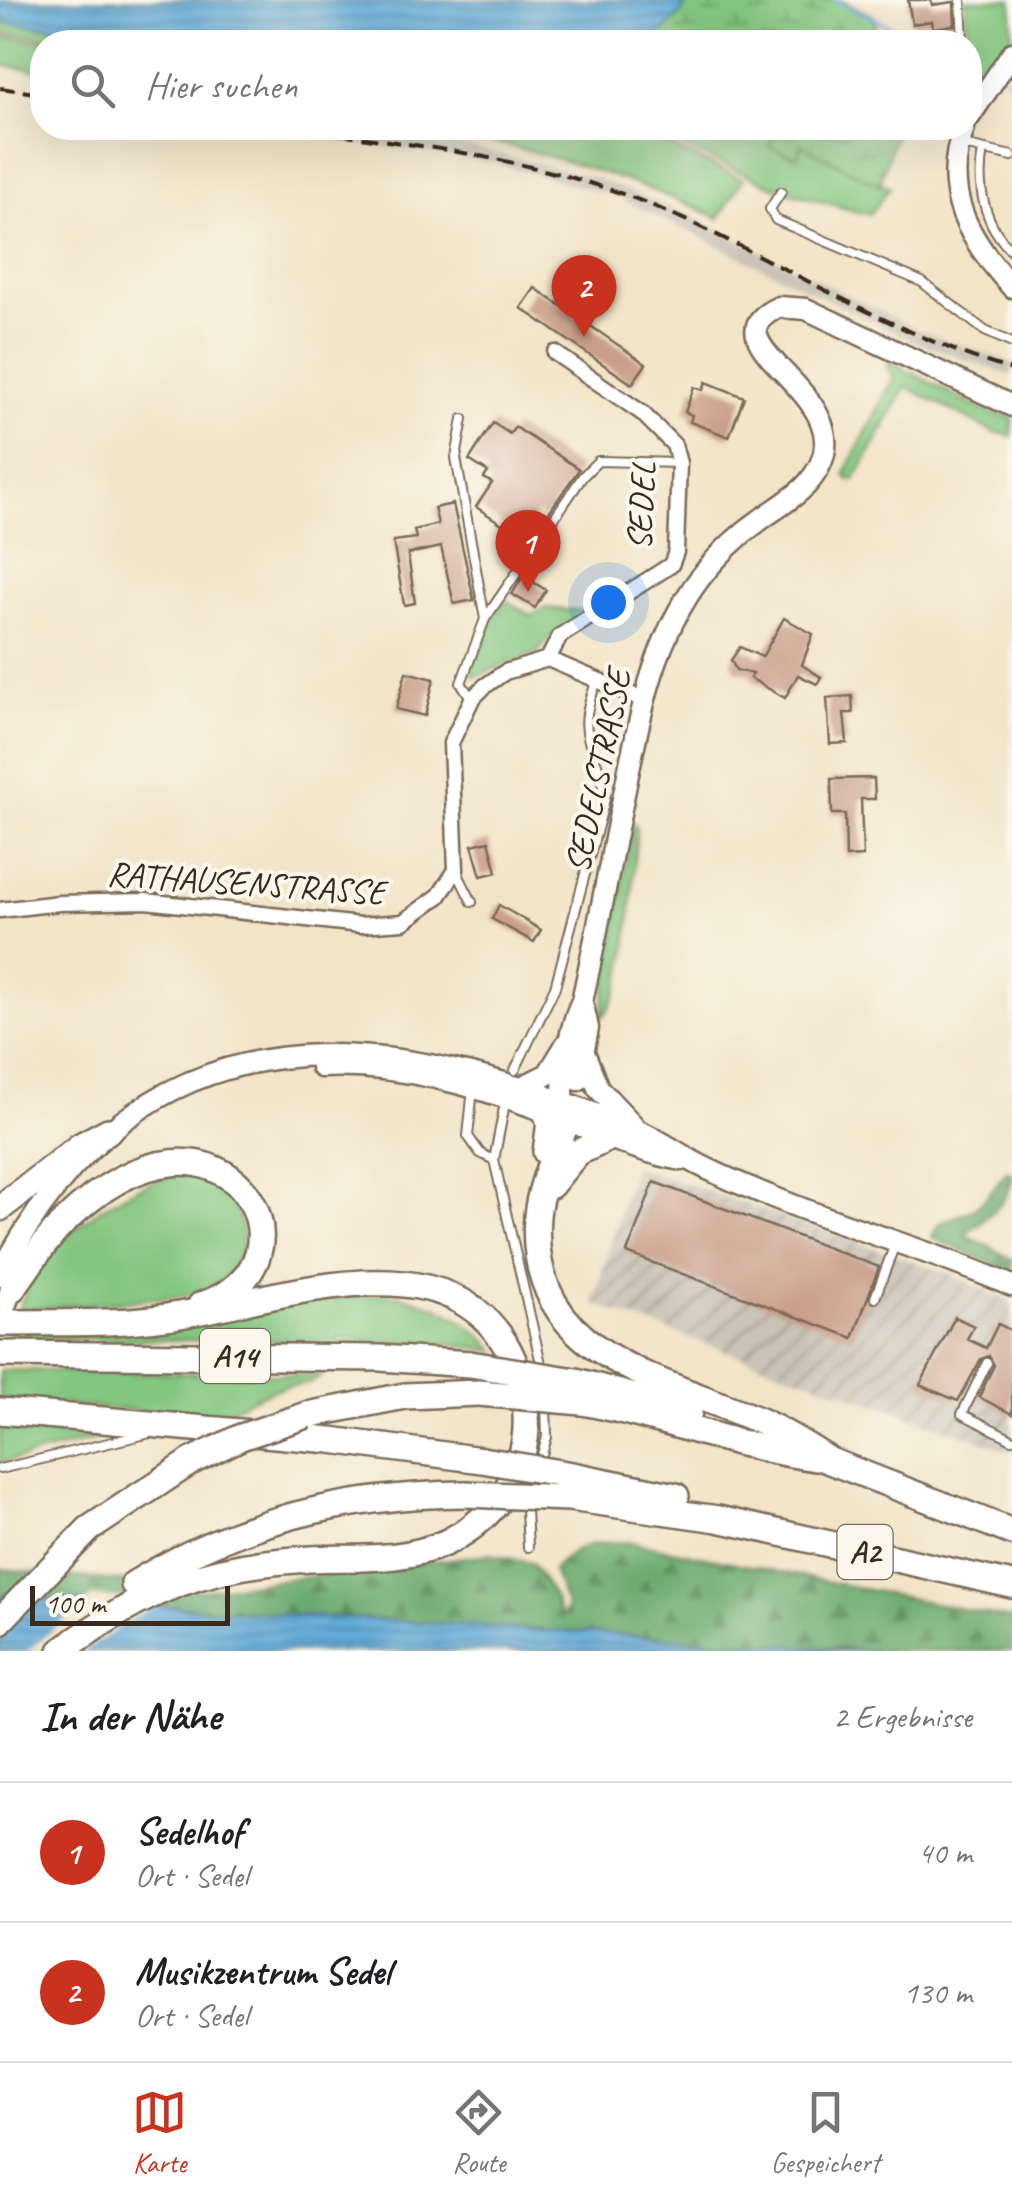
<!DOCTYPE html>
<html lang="de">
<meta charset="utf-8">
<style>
body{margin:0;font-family:Caveat,sans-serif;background:#f6f6f6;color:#202124}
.scale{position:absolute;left:30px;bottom:25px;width:200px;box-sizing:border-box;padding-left:10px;border:5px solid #3b2a1e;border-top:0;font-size:28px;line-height:35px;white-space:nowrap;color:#3b2a1e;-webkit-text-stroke:8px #fbf7ec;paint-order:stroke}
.you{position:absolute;left:608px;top:602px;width:35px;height:35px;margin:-25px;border:8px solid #fff;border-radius:50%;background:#1a73e8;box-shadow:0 0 0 15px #1a73e833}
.badge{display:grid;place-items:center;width:65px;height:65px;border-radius:50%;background:#c8321e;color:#fff;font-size:32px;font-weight:700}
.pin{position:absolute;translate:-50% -82px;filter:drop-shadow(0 2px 5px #0008)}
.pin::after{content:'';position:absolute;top:52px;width:35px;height:30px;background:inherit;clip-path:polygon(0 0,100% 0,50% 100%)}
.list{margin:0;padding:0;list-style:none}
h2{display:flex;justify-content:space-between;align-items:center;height:130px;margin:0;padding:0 40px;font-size:42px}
h2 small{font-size:32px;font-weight:400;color:#757577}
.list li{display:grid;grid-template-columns:65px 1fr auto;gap:30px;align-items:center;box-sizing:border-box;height:140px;padding:0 40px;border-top:2px solid #e0e0e0}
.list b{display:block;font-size:38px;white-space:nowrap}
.list p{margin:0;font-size:32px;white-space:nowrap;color:#757577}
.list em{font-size:32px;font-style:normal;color:#757577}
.icon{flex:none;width:55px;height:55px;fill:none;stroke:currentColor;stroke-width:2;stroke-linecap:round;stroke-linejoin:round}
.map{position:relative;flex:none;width:1012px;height:1651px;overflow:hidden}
.search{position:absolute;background:#fff;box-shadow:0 10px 40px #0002;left:30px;right:30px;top:30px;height:110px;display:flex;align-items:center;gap:25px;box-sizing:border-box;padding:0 35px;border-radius:40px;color:#757577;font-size:38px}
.sheet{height:410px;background:#fff}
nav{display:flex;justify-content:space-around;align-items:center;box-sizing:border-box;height:140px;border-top:2px solid #e0e0e0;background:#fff;font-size:28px;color:#757577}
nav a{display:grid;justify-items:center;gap:5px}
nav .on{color:#c8321e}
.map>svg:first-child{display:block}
.industrial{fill:url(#industrial-furrows)}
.railway{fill:#c9c3b8}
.green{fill:#83c67f;stroke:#5f784e;stroke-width:2.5}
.forest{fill:url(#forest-firs);stroke:#526a46;stroke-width:2.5}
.wetland{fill:url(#wetland-marsh);stroke:#5f784e;stroke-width:2.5}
.water{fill:url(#water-rules);stroke:#4e6a7b;stroke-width:2.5}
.pier{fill:#f2e4c7}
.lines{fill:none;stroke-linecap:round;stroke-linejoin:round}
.stream{stroke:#61aad8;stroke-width:4}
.building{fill:#c99d88}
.lane-casing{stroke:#7b6b59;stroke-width:12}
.street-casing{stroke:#7b6b59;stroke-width:19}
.secondary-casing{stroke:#7b6b59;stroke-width:25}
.highway-casing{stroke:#7b6b59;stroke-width:30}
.lane{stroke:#fff;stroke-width:8}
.street{stroke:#fff;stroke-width:14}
.secondary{stroke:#fff;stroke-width:20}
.highway{stroke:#fff;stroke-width:25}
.rail{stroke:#3b2a1e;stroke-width:4;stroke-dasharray:15 8;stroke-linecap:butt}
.highway-bridge-casing{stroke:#7b6b59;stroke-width:30;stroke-linecap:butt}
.highway-bridge{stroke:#fff;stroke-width:25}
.labels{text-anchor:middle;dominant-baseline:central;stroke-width:8;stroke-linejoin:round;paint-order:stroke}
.shield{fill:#fbf7ec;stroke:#75685c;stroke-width:2.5}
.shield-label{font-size:32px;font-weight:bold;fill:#3b2a1e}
.street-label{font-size:35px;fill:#3b2a1e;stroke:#fbf7ec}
</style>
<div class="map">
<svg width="1012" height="1651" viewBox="0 0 1012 1651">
<defs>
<pattern id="industrial-furrows" width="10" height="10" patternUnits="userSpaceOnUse" patternTransform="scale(2.5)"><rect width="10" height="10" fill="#c9c3b8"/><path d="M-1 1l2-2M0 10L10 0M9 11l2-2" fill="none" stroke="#a49f95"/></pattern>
<pattern id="forest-firs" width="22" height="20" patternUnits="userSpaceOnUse" patternTransform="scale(2.5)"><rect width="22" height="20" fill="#6aab6e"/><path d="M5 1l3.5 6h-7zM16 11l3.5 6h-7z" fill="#588b5a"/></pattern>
<pattern id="wetland-marsh" width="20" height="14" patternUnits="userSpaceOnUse" patternTransform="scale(2.5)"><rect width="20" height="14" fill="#83c67f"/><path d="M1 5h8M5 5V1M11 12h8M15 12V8" fill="none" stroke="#6ca167"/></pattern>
<pattern id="water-rules" width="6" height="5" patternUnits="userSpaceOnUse" patternTransform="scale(2.5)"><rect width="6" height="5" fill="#61aad8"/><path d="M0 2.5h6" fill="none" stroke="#518baf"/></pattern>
</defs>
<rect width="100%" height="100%" fill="#fbf7ec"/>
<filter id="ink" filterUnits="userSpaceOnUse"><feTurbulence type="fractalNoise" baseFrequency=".01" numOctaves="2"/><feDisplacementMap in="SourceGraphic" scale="20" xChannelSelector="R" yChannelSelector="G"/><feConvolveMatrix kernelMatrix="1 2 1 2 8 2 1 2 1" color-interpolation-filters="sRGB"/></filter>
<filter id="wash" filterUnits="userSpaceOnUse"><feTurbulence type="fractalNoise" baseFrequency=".0048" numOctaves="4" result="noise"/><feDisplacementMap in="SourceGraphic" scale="40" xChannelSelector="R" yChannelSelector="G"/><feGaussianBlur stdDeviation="2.25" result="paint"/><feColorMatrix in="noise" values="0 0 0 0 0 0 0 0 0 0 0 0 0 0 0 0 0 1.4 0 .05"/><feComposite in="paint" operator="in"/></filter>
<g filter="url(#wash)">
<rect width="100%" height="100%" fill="#f2e4c7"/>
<path class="industrial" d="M633 1166 948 1273 1012 1302V1452L593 1304Z"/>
<path class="railway" d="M253 128H333L385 135 470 147 599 179 695 218 915 329 1012 363V376L911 340 618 197 492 162Z"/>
<path class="green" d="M965 0H1012V36L981 73 970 62Z
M0 23 126 33 248 31 286 42H107L0 33Z
M0 37 68 42H42V71L0 65Z
M431 128H631L743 179 719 218C628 176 529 148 431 128Z
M642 128H741L773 137 771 147 801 145 890 187 870 214 858 212 779 189Z
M890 361 977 407 1012 418V436L993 432 906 387 855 480 848 479 845 474 894 377 887 367Z
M504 599 532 616 545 608 589 612 549 639 537 653 474 677 470 666Z
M632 825H636V838C631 881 633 990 601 1018Z
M176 1174C263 1187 264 1280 186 1296L19 1310C37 1244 113 1192 176 1174Z
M389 1293C435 1303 464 1315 496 1351L439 1343 11 1338 8 1330Z
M0 1370 322 1375C311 1387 298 1383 283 1387 260 1392 237 1409 213 1416L0 1401Z
M0 1428 96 1436V1439L0 1464Z"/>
<path class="forest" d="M1006 1172 1012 1173C1012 1204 987 1215 965 1234L1012 1259V1273L932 1238C938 1216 955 1219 971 1210 985 1202 996 1184 1006 1172Z
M631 1542 1012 1619V1651H876L0 1596V1569L202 1590 489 1554 531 1563 554 1596 561 1617 567 1608 553 1570C579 1541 595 1543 631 1542Z"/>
<path class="wetland" d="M686 0H840L874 16 876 30 886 42H654L682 12Z
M741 128H897L879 185 801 145 797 157 770 147 772 137Z"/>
<path class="water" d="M0 0H686L682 12 654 42H286L248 31 126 33 0 23Z
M0 1596 876 1651H0Z"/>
<path class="pier" d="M93 1597 160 1601 83 1651H27Z"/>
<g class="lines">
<path class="stream" d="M835 0 923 42
M1007 78 1012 80"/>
</g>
<g id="blocks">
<path class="building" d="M908 0H931L932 5 954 2 955 25 933 28 932 21 912 24Z
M535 288 646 364 632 384 521 308Z
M706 382 744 397 729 437 690 422 692 415 685 412 694 387 703 390Z
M493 423 510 434 515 427 579 469 545 518 537 513 518 553 502 544 511 530 476 507 492 483 484 478 488 472 469 460Z
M453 504 474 600 454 604 441 547 408 554 415 603 404 605 393 541 416 538 414 530 438 524 434 508Z
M523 576 546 590 535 608 512 594Z
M784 618 813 634 802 665 821 677 817 684 798 675 785 698 750 678 753 674 736 670 731 660 740 647 762 657Z
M406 672 434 679 425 716 396 709Z
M852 696 853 713H844L847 743 830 744 827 698Z
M874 778 875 799H861L863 856 846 857 845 814H832L831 779Z
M489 841 497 872 481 876 472 845Z
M499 905 541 930 534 942 492 919Z
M654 1182 879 1267 853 1338 627 1253Z
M955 1317 974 1326 967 1339 986 1348 998 1324 1012 1331V1414L979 1397 994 1365 989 1356 981 1359 958 1401 920 1385Z"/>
</g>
</g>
<g filter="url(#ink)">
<use href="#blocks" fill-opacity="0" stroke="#7b6b59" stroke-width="2.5"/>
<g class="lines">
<defs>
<path id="lane" d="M961 0 963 42
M970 81 983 94
M963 145 1012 156
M983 150C976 186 984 225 1012 251
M781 192 770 209 776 220 922 282 985 331 1012 343
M463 419 456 458 485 619
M472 699 461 683 485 619 583 476 598 461 679 463
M456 870 472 902
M515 1070 555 987 605 799C598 741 571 740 598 679
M473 1088 468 1136 480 1153 494 1160
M504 1108 494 1160 543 1372
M875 1298 895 1244
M987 1363 962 1414 1012 1439
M0 1469 146 1434
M528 1547 526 1510 547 1437 546 1405"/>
<path id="street" d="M548 659 560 636 671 565 676 552 679 463 674 445 642 413 555 353
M0 910 59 903 146 901 360 925 403 922 439 896 456 870 451 743 472 699 485 686 505 672 548 659 644 700"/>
<path id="secondary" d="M970 116 1012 53
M964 128C940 193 969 240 1012 287
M586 1057 598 1088 634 1126
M321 1067C399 1063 479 1086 552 1114 595 1131 636 1152 682 1160
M578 1080 588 1028 582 1001
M524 1086 548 1074 567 1043
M567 1120C557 1093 569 1027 582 1001 597 934 609 867 623 799 639 721 651 643 700 578 717 556 737 536 760 520 776 508 795 498 808 483 881 399 694 345 779 307L806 309 1012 406
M0 1275C146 992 388 1027 641 1132 660 1140 676 1152 694 1162 718 1175 745 1186 770 1196 850 1229 933 1251 1012 1286
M0 1319 17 1274"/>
<path id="highway" d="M537 1091 550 1122 546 1152
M567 1120C557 1151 540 1183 537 1216 526 1358 662 1377 760 1421 783 1431 805 1445 827 1459
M551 1185 577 1153 609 1138
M0 1208 80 1146 108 1131
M13 1288C30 1265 44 1241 65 1221 226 1065 333 1265 201 1305
M0 1323C55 1322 112 1325 166 1317 269 1304 445 1230 509 1351 525 1382 531 1420 522 1454 511 1494 482 1526 445 1543 403 1562 356 1557 311 1559 206 1564 144 1590 61 1651
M0 1354 380 1358 470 1364
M576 1381 689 1412
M582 1402C662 1416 736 1448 817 1458
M0 1411 331 1440 482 1460
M307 1415 405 1396 479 1393
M812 1454 1012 1532
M572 1475 676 1496
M569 1498 718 1519 1012 1585
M134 1584C237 1521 345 1495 465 1494
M0 1621 89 1529 192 1461"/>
</defs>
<use href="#lane" class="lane-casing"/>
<use href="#street" class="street-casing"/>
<use href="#secondary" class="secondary-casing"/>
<use href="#highway" class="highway-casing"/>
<use href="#lane" class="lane"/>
<use href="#street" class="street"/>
<use href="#secondary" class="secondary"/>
<use href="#highway" class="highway"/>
<path class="rail" d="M0 88 42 94
M294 128C416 145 537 158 651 205 774 256 884 332 1012 370"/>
<defs>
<path id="highway-bridge" d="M470 1364 576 1381
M479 1393 582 1402
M482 1460 572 1475
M192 1461 241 1437 307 1415
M465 1494 569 1498"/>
</defs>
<use href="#highway-bridge" class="highway-bridge-casing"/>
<use href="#highway-bridge" class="highway-bridge"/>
</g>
</g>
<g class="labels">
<g class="shield">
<rect x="200" y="1329" width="70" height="54" rx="8"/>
<rect x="837.5" y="1525" width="55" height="54" rx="8"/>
</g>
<g class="shield-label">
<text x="235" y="1356">A14</text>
<text x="865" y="1552">A2</text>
</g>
<g class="street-label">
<text transform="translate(641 506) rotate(-87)">SEDEL</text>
<text transform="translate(598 771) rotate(-78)">SEDELSTRASSE</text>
<text transform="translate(246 883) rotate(4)">RATHAUSENSTRASSE</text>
</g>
</g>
</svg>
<div class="scale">100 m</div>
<div class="you"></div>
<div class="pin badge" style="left:528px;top:592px">1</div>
<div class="pin badge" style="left:584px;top:337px">2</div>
<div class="search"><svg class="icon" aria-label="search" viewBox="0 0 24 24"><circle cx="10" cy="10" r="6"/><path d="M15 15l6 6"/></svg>Hier suchen</div>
</div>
<section class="sheet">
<h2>In der Nähe<small>2 Ergebnisse</small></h2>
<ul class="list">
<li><span class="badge">1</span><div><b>Sedelhof</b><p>Ort · Sedel</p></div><em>40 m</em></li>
<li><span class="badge">2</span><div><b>Musikzentrum Sedel</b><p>Ort · Sedel</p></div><em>130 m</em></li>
</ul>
</section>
<nav>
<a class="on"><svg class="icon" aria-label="map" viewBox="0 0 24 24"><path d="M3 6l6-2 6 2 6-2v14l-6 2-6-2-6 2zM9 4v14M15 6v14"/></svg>Karte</a>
<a><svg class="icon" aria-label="directions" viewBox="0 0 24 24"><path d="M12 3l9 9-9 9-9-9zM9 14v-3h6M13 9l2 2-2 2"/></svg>Route</a>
<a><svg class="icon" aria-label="saved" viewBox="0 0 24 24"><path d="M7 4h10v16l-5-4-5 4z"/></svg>Gespeichert</a>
</nav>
